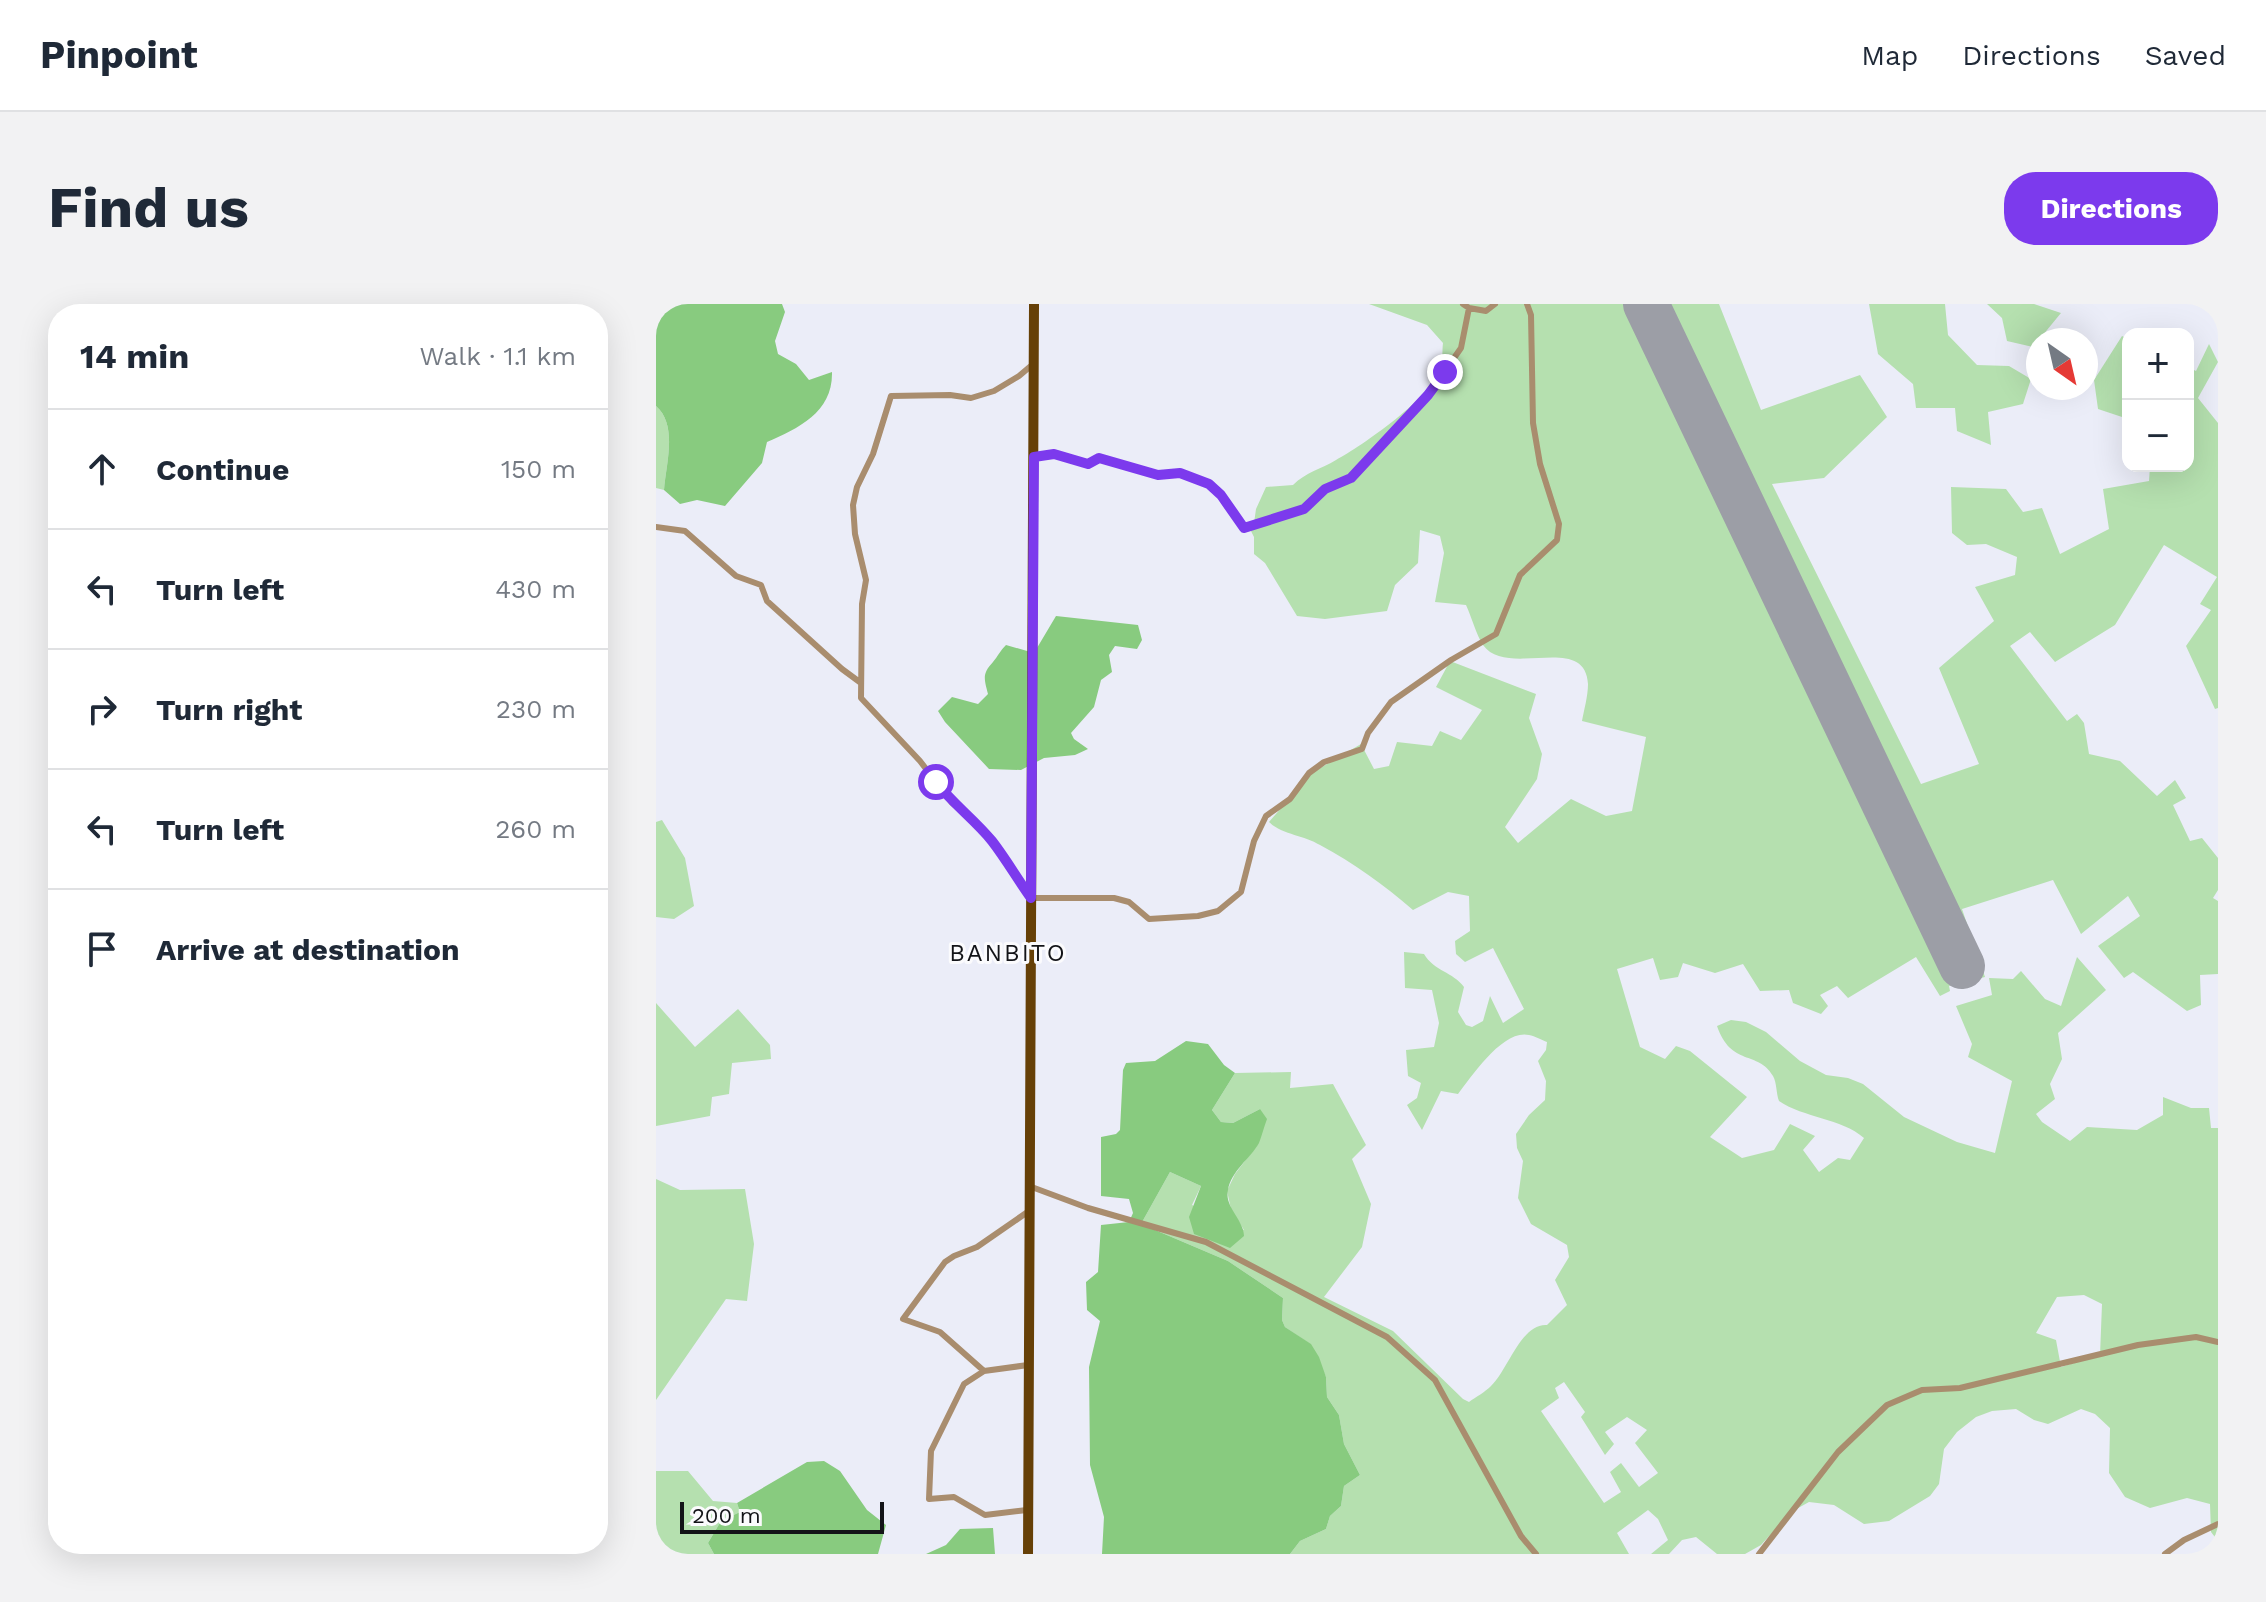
<!DOCTYPE html>
<meta charset="utf-8">
<style>
body{margin:0;font-family:"Work Sans",sans-serif;background:#f2f2f3;color:#1f2937}
.controls{position:absolute;right:24px;top:24px;display:grid;overflow:hidden;border-radius:16px;box-shadow:0 8px 32px #0002}
.controls button{width:72px;height:72px;display:grid;place-items:center;padding:0;border:0;border-bottom:2px solid #e0e1e3;background:#fff;color:#1f2937;font:40px sans-serif}
.compass{position:absolute;left:1370px;top:24px;width:72px;height:72px;border-radius:50%;background:#fff;box-shadow:0 8px 32px #0002;rotate:146deg}
.scale{position:absolute;left:24px;bottom:20px;width:204px;box-sizing:border-box;padding-left:8px;border:4px solid #131418;border-top:0;font-size:22px;line-height:28px;white-space:nowrap;color:#131418;-webkit-text-stroke:6px #fbfbfd;paint-order:stroke}
.stop{position:absolute;width:24px;height:24px;margin:-18px;border:6px solid #7c3aed;border-radius:50%;background:#fff}
.stop.end{background:#7c3aed;border-color:#fff;box-shadow:0 2px 8px #0008}
.list{margin:0;padding:0;list-style:none}
h2{display:flex;justify-content:space-between;align-items:center;height:104px;margin:0;padding:0 32px;font-size:34px}
h2 small{font-size:26px;font-weight:400;color:#747a83}
.list li{display:grid;grid-template-columns:52px 1fr auto;gap:24px;align-items:center;box-sizing:border-box;height:120px;padding:0 32px;border-top:2px solid #e0e1e3}
.list b{display:block;font-size:30px;white-space:nowrap}
.list em{font-size:26px;font-style:normal;color:#747a83}
.icon{flex:none;width:44px;height:44px;fill:none;stroke:currentColor;stroke-width:2;stroke-linecap:round;stroke-linejoin:round}
.map{position:relative;flex:none;width:1562px;height:1250px;overflow:hidden;border-radius:32px}
header{display:flex;align-items:center;gap:48px;box-sizing:border-box;height:112px;padding:0 40px;background:#fff;border-bottom:2px solid #e0e1e3}
header strong{font-size:38px}
nav{display:flex;gap:44px;margin-inline-start:auto;font-size:28px}
.intro{display:flex;align-items:center;justify-content:space-between;box-sizing:border-box;height:192px;padding:0 48px}
h1{margin:0;font-size:56px}
.button{padding:20px 36px;border-radius:32px;background:#7c3aed;color:#fff;font-size:28px;font-weight:700}
main{display:flex;gap:48px;padding:0 48px}
aside{flex:1;background:#fff;border-radius:32px;box-shadow:0 8px 32px #0002}
.map>svg:first-child{display:block}
.green{fill:#b5e0af;fill-rule:evenodd}
.forest{fill:#88cb7f}
.lines{fill:none;stroke-linecap:round;stroke-linejoin:round}
.runway{stroke:#9c9ea6;stroke-width:46}
.street{stroke:#a98d6e;stroke-width:6}
.primary{stroke:#664007;stroke-width:10}
.route{stroke:#7c3aed;stroke-width:10}
.labels{text-anchor:middle;dominant-baseline:central;stroke-width:6;stroke-linejoin:round;paint-order:stroke}
.quarter-label{font-size:24px;letter-spacing:2px;fill:#131418;stroke:#fbfbfd}
</style>
<header>
<strong>Pinpoint</strong>
<nav><a>Map</a><a>Directions</a><a>Saved</a></nav>
</header>
<div class="intro"><h1>Find us</h1><a class="button">Directions</a></div>
<main>
<aside>
<h2>14 min<small>Walk · 1.1 km</small></h2>
<ul class="list">
<li><svg class="icon" aria-label="ahead" viewBox="0 0 24 24"><path d="M12 20V5M6 11l6-6 6 6"/></svg><div><b>Continue</b></div><em>150 m</em></li>
<li><svg class="icon" aria-label="left" viewBox="0 0 24 24"><path d="M17 20v-9H6M10 6l-5 5 5 5"/></svg><div><b>Turn left</b></div><em>430 m</em></li>
<li><svg class="icon" aria-label="right" viewBox="0 0 24 24"><path d="M7 20v-9h11M14 6l5 5-5 5"/></svg><div><b>Turn right</b></div><em>230 m</em></li>
<li><svg class="icon" aria-label="left" viewBox="0 0 24 24"><path d="M17 20v-9H6M10 6l-5 5 5 5"/></svg><div><b>Turn left</b></div><em>260 m</em></li>
<li><svg class="icon" aria-label="arrive" viewBox="0 0 24 24"><path d="M6 21V4h12l-3 4 3 4H6"/></svg><div><b>Arrive at destination</b></div></li>
</ul>
</aside>
<div class="map">
<svg width="1562" height="1250" viewBox="0 0 1562 1250">
<rect width="100%" height="100%" fill="#ebedf8"/>
<path class="green" d="M713 0H1063L1105 106 1204 71 1231 113 1168 174 1116 180 1265 480 1323 460 1283 364 1338 317 1319 283 1359 271 1361 253 1330 240 1311 241 1296 229 1295 183 1350 185 1367 208 1386 204 1404 250 1453 225 1447 185 1493 177 1494 162H1532V63L1540 67 1553 40 1562 58 1542 94 1562 119V404L1559 405 1530 342 1555 306 1544 300 1561 273 1508 241 1459 321 1399 358 1374 328 1354 342 1411 417 1421 410 1428 419 1433 450 1464 457 1501 492 1519 476 1530 494 1517 501 1534 537 1546 534 1562 554V586L1557 594 1562 597V670L1544 671 1545 701 1531 707 1477 668 1468 674 1442 642 1484 612 1472 592 1425 630 1397 576 1306 605 1329 673 1293 682 1294 687 1284 692 1260 653 1192 694 1181 682 1164 691 1172 702 1165 710 1137 699 1133 686 1104 687 1087 660 1059 669 1027 659 1022 673 1004 676 997 654 961 665 984 743 1009 755 1020 742 1034 747 1091 793 1054 833 1086 854 1118 846 1134 820 1159 832 1147 846 1163 868 1182 854 1194 856 1208 834C1185 814 1148 814 1123 797 1120 789 1121 779 1117 772 1102 746 1075 763 1061 722L1075 716 1090 718 1110 728 1144 757 1170 771 1192 774 1207 780 1248 813 1301 838 1339 849 1356 777 1312 753 1316 740 1300 702 1336 691 1333 674 1357 675 1365 667 1389 695 1405 702 1421 653 1450 686 1402 729 1406 755 1394 780 1399 795 1380 810 1386 818 1414 837 1431 823 1481 826 1507 811V793L1535 804H1553L1555 824H1562V1237L1555 1228 1554 1200 1531 1194 1494 1204 1469 1193 1453 1169 1454 1124 1439 1110 1425 1105 1392 1120 1378 1116 1360 1105 1336 1107 1320 1113 1301 1128 1288 1145 1283 1180 1274 1192 1233 1217 1208 1220 1178 1201 1153 1198 1135 1208 1105 1241 1089 1250H1061L1040 1233 1026 1236 1013 1250H995L1012 1236 1002 1215 992 1206 961 1229 973 1250H634L644 1237 670 1225 674 1212 685 1202 688 1182 704 1171 688 1140 683 1111 671 1093 670 1073 654 1040 629 1023 626 1016 627 994 572 957 485 920 514 868 545 882 536 901 588 926 575 905 571 887 579 870 602 840 604 805 577 819 565 818 556 806 579 769 635 768 634 784 677 780 710 841 696 855 715 900 706 943 668 993 737 1027 807 1095 813 1098C820 1093 829 1088 835 1082 852 1066 865 1019 891 1021L911 1001 899 976 913 953 911 941 875 920 862 894 867 857 861 844 860 830 873 811 889 796 890 777 882 757 890 746 891 738C886 736 879 732 873 731 847 725 816 772 802 790L785 787 766 826 751 801 761 794 765 779 752 772 750 746 778 743 783 719 776 686 749 684 748 648 768 650C778 667 797 668 808 683L802 708 810 721 816 723 827 717 834 692 847 719 868 705 837 644 809 658 800 650 799 637 814 627 813 592 792 588 757 606C728 581 698 559 664 541 648 531 627 531 613 518L656 469 705 440 718 465 733 462 741 438 776 442 784 427 805 436 826 406 780 383 794 357 880 390 873 414 886 450 881 475 849 523 862 539 915 495 950 512 976 507 990 433 926 417C928 406 932 392 932 380 929 328 851 375 827 341 820 330 816 314 810 301L779 298 788 249 784 232 764 226 762 259 739 281 731 307 669 315 641 312 609 259 598 250V233L593 223 598 219 600 205 610 183 637 181C650 168 665 165 680 156 706 142 778 92 785 63 787 56 786 46 787 39L771 21ZM1428 991 1446 1000 1444 1051 1405 1063 1400 1036 1380 1029 1401 993ZM908 1078 929 1108 925 1113 949 1151 958 1140 949 1128 971 1113 991 1126 979 1139 1002 1169 983 1183 965 1159 954 1168 965 1188 948 1199 885 1107 903 1094 899 1084Z
M1213 0H1289L1292 31 1321 61 1353 62 1375 75 1367 100 1332 108 1335 141 1301 127 1299 104H1260L1257 80 1222 50Z
M1331 0H1378L1405 9 1377 43 1351 37 1346 14Z
M1466 32 1472 35V115L1442 105 1438 76Z
M0 102C22 121 10 160 8 186L0 184Z
M6 516 29 554 38 602 18 615 0 613V518Z
M0 699 39 743 82 705 114 741 115 755 76 759 73 790 56 793 54 812 0 822Z
M0 875 24 886 89 885 98 940 91 997 70 995 0 1096Z
M0 1167H32L57 1197 81 1199 84 1208 65 1217 52 1239 58 1250H0Z"/>
<path class="forest" d="M0 0H126L129 8 119 37 122 50 140 60 153 76 176 68C177 108 143 124 111 138L106 159 69 202 41 196 24 200 8 186C10 160 22 121 0 102Z
M400 312 482 321 486 336 481 345 459 342 453 351 456 368 445 376 438 403 415 429 418 435 432 445 419 451 388 454 365 466 333 465 289 418 282 407 296 393 322 400 332 390C328 374 326 370 337 358 342 352 344 347 350 341L378 349Z
M530 737 552 740 568 761 579 769 556 806 565 818 577 819 604 805 611 815C608 823 606 831 603 839 594 855 575 867 572 886 568 903 588 916 588 932L574 944 538 930 533 913 545 882 514 868 485 920 572 957 627 994 626 1016 629 1023 655 1040 663 1053 670 1073 671 1093 683 1111 688 1140 704 1171 688 1182 685 1202 674 1212 670 1225 644 1237 634 1250H446L448 1213 434 1161 433 1063 444 1017 431 1006 430 978 442 968 445 921 473 918 477 909 473 895 445 892V833L460 830 464 826 467 766 470 759 499 757Z
M168 1157 184 1167 211 1206 230 1221 222 1250H58L52 1239 65 1217 84 1208 81 1199 151 1158Z
M337 1224 339 1250H270L290 1241 304 1225Z"/>
<g class="lines">
<path class="runway" d="M990 0 1306 662"/>
<path class="street" d="M807 0 813 4 830 7 839 0
M376 61 363 72 338 87 315 94 294 91 235 92 217 150 201 183 197 201 199 230 210 276 206 300 205 394 264 457 296 499 319 517 339 540 375 594H458L473 598 493 615 542 612 562 607 585 588 598 537 610 512 634 495 653 469 668 458 706 445 712 429 735 398 795 356 840 330 864 271 901 236 903 220 884 160 877 119 875 11 871 0
M378 153 398 150 432 160 443 154 502 171 524 169 553 180 565 191 588 224 648 205 669 185 695 174 772 91 805 44 813 4
M0 223 29 227 80 272 105 281 111 297 186 365 205 379
M373 882 432 904 550 938 731 1033 779 1076 865 1232 880 1250
M372 1061 328 1067 284 1028 247 1015 289 958 298 952 321 943 373 907
M328 1067 308 1080 275 1147 273 1195 298 1193 329 1211 371 1206
M1103 1250 1182 1148 1231 1101 1266 1086 1304 1084 1482 1041 1540 1033 1562 1038
M1509 1250 1528 1236 1562 1220"/>
<path class="primary" d="M372 1250 378 0"/>
</g>
<g class="lines">
<path class="route" d="M280 478C297 500 319 516 336 537 350 555 362 576 375 594L378 153 398 150 432 160 443 154 502 171 524 169 553 180 565 191 588 224 648 205 669 185 695 174 772 91 789 68"/>
</g>
<g class="labels">
<g class="quarter-label">
<text x="352" y="649">BANBITO</text>
</g>
</g>
</svg>
<div class="controls">
<button>+</button>
<button>−</button>
</div>
<svg class="compass" viewBox="-18 -18 36 36"><path d="M0-13l5 13h-10z" fill="#e53935"/><path d="M0 13l5-13h-10z" fill="#747a83"/></svg>
<div class="scale">200 m</div>
<div class="stop" style="left:280px;top:478px"></div>
<div class="stop end" style="left:789px;top:68px"></div>
</div>
</main>
